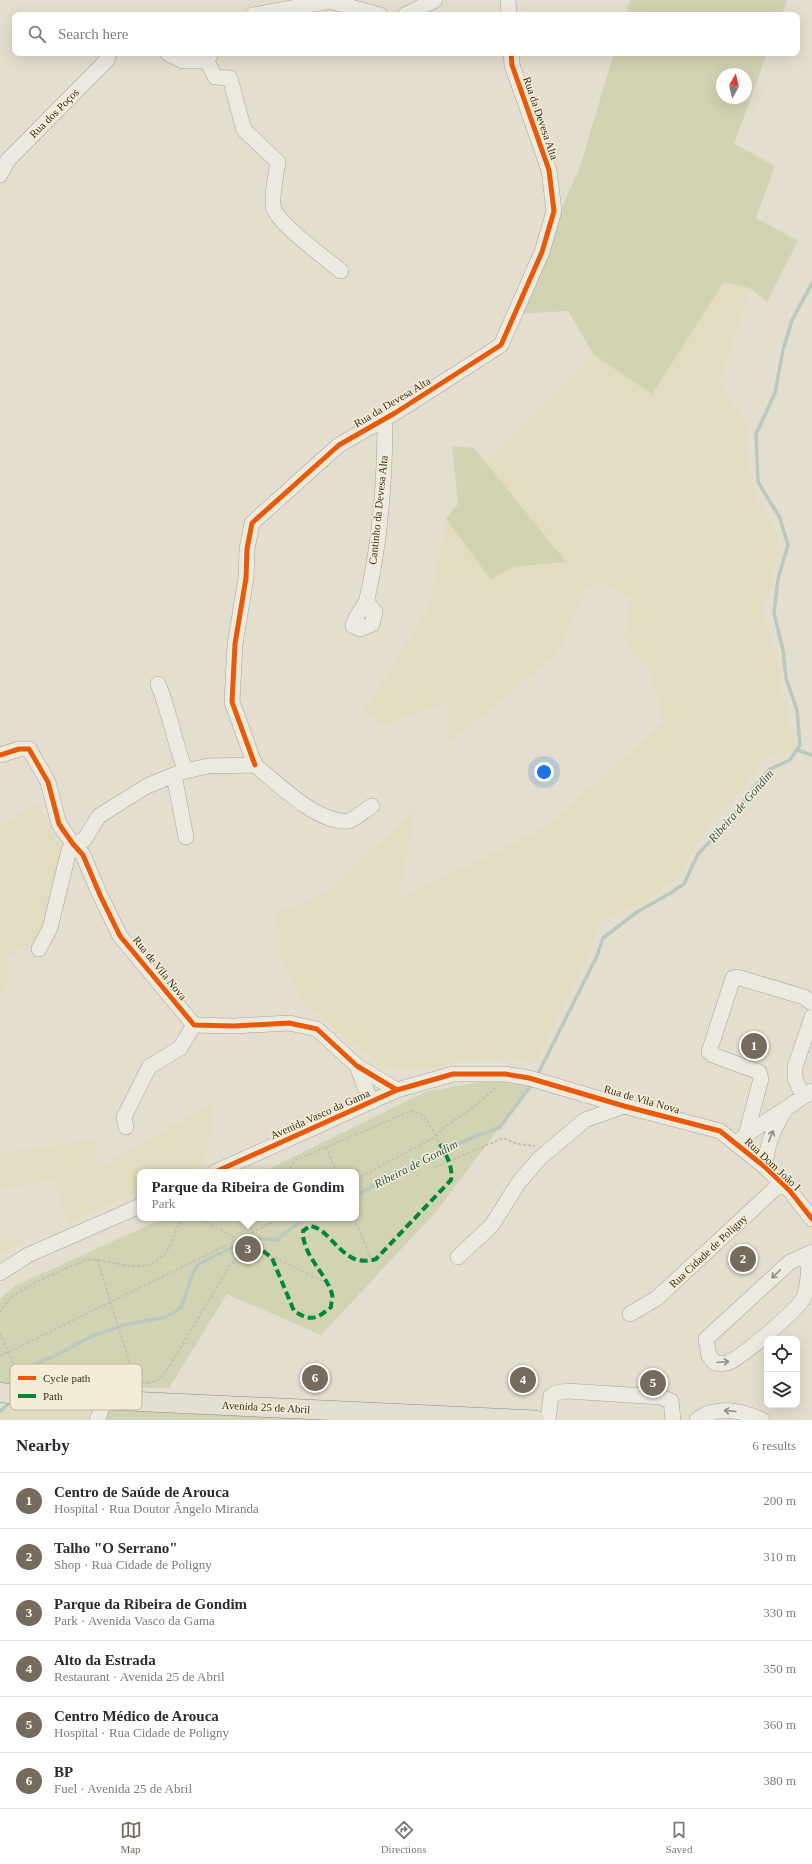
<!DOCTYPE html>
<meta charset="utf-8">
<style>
body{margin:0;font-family:Georgia,serif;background:#f7f7f7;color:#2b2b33}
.controls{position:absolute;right:12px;bottom:12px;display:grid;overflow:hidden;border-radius:8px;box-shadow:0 4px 16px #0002}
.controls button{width:36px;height:36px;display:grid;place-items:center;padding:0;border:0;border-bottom:1px solid #e1e1e2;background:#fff;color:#2b2b33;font:20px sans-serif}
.compass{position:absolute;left:716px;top:68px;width:36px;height:36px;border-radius:50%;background:#fff;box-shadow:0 4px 16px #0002;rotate:8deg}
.you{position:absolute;left:544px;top:772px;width:14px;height:14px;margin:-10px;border:3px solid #fff;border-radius:50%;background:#1a73e8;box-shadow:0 0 0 6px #1a73e833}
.badge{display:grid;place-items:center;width:26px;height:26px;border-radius:50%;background:#746b5d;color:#fff;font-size:13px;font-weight:700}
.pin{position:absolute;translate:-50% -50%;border:2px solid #fff;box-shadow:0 1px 4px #0006}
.popup{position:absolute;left:137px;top:1169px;width:222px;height:52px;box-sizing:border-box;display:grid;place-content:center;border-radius:8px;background:#fff;filter:drop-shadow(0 1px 3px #0005);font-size:13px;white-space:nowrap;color:#7c7c81}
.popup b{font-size:15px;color:#2b2b33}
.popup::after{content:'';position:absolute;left:50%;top:100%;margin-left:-8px;border:8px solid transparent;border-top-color:#fff}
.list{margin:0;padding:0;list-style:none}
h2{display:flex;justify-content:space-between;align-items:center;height:52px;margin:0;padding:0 16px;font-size:17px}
h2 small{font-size:13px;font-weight:400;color:#7c7c81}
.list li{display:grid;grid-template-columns:26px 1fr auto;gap:12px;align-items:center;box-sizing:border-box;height:56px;padding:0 16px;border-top:1px solid #e1e1e2}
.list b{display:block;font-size:15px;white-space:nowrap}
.list p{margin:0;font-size:13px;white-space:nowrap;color:#7c7c81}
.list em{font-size:13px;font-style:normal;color:#7c7c81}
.icon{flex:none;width:22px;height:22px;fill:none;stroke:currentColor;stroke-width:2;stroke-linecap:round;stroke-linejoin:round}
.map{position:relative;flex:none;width:812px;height:1420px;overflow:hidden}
.search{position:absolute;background:#fff;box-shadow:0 4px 16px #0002;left:12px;right:12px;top:12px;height:44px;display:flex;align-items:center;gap:10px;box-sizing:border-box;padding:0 14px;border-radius:8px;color:#7c7c81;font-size:15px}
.sheet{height:388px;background:#fff}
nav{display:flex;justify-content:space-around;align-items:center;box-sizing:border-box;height:56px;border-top:1px solid #e1e1e2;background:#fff;font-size:11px;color:#7c7c81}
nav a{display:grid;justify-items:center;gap:2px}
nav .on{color:#746b5d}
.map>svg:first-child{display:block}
.farmland{fill:#e2ddc0}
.green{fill:#d1d3b2;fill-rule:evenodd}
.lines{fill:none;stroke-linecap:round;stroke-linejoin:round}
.stream{stroke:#bac9c0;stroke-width:3.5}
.minor-casing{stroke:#a9a398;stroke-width:16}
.major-casing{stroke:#8f897e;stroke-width:20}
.path{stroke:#c5c0b6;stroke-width:2;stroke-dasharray:3 2;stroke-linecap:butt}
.minor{stroke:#ece9e0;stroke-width:15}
.major{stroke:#e3dfd2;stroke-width:19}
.path-bridge{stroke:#c5c0b6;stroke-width:2;stroke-dasharray:3 2;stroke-linecap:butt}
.quiet{stroke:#00873e;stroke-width:4;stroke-dasharray:8 4;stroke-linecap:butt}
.cycleway-casing{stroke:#f4edd6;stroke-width:8}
.cycleway{stroke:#e8590c;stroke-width:5}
.oneway{stroke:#928b80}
.labels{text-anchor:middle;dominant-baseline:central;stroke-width:3;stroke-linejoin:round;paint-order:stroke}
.street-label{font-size:11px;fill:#382d20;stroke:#f4edd6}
.water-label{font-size:12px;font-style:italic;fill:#305756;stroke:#f4edd6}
.key{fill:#f4edd6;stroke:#bcb39f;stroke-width:1}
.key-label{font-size:11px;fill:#382d20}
</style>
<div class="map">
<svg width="812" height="1420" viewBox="0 0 812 1420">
<rect width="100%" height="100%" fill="#e4dece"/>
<path class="farmland" d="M724 282 750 288 720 383 747 426 745 442 756 497 778 537 776 560 764 611 777 661 784 701 797 750 767 755 734 799 712 820 677 878 644 903 600 921 592 949 536 1064 513 1057 479 1059 408 1071 380 1064 301 1002 281 959 277 913 327 893 415 809 397 901 546 827 664 722 650 672 624 641 631 599 606 585 587 586 558 653 448 744 447 702 383 726 364 710 428 610 446 519 491 580 511 567 565 562 485 462 594 355 652 393Z
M38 804 49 823 61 852 40 937 8 957 9 984 0 997V828L5 822Z
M215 1102 205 1165 188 1172H140V1192L69 1222 53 1180 0 1189V1152L34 1149 96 1138 98 1168Z
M0 1239H27L0 1255Z
M106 1405 102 1420H0V1408Z"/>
<path class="green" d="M630 0H786L787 1 781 15H626Z
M614 53H767L734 144 775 166 756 218 798 241 767 302 750 288 724 282 652 394 594 355 568 311 514 314 580 167ZM722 74H746V98H722Z
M452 446 474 448 566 562 511 567 491 580 446 519 458 504Z
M490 1080 531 1086 435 1213 321 1335 227 1294 169 1388 8 1385 0 1382V1299L15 1286 164 1218H356V1172H263L425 1092Z
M106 1405 327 1420H102Z"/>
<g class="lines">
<path class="stream" d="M797 750 812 755
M537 1076 597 956 603 938 637 912 669 894 684 884 698 854 728 823 752 790 770 769 790 760 800 745 797 710 786 678 783 650 774 613 778 579 788 545 780 518 758 482 756 434 775 393 783 350 792 320 812 283
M356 1195 443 1149 500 1127 533 1083
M8 1385 30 1367 65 1351 90 1337 123 1325 162 1318 174 1313 181 1307 194 1271 199 1264 251 1238 277 1240 297 1224 309 1218
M0 1412 8 1404"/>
<defs>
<path id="minor" d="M508 0 509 15
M253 15 329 1 380 15
M405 15 435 0
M167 53 183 61H207L211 53
M207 61 215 77 230 78 244 130 278 162C276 175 272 192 273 205 274 222 327 259 341 271
M0 175 8 160 107 60 109 53
M366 601 375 612 372 624 361 629 353 626C355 615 364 609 367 599 380 543 385 476 385 419
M158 684C170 712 174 743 186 771
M0 755 19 749H29L48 782 59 824 73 844 83 855 100 895 120 936 194 1025 234 1026 289 1023 317 1029 357 1066 397 1090
M255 765 232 702 235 644 246 578 247 549 252 523 339 445 395 413 501 345 542 252 554 211 549 170 512 65 511 53
M255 765C278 784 318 824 349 821 353 820 367 809 372 806
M174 775 186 837
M73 844 84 840 99 816 147 786 181 772 208 766 255 765
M39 949 50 928 69 850 73 844
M357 1066 371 1102
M803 1097 795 1078V1067L812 1017
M126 1127 124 1117 149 1067 180 1048 194 1025
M746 1135 761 1079 759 1072 713 1055 709 1052 733 978 737 977 804 997 812 1003
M743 1137 812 1091
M765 1167C767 1144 772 1132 784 1112
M215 1172 397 1090 453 1074H505L529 1078 624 1106 720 1131 765 1167 790 1191 812 1219
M809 1254C809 1265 808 1286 804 1297 799 1309 740 1359 727 1363 724 1364 718 1363 715 1363L709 1356 706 1339 790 1262 812 1252
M458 1257 492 1225 519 1182 540 1158 585 1120 624 1106
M0 1273 28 1255 140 1206
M630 1314 657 1298 781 1183
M97 1420 105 1400
M548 1420 551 1396 556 1393 567 1391 661 1397 671 1401 673 1420
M697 1420C716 1405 742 1410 762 1420"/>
<path id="major" d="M0 1392 21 1396 535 1420"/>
</defs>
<use href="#minor" class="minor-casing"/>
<use href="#major" class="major-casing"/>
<path class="path" d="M438 1140 439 1142
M326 1147 336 1172
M435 1167 503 1138 518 1144 535 1146
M286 1172 296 1160 411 1111C424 1113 426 1119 432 1129
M356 1179 432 1139 447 1125 470 1110 496 1087
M198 1218 232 1236
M224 1218H245
M354 1218 372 1261
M248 1244 332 1286
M97 1259 136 1383
M0 1313C7 1290 66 1269 88 1259 121 1261 151 1281 171 1244 175 1235 176 1224 186 1218
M0 1333 14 1365 24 1379 148 1383 158 1380 169 1367 230 1265C240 1255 248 1250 263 1251
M0 1356 282 1218"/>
<use href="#minor" class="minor"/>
<use href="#major" class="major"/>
<path class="path-bridge" d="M432 1129 438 1140
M232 1236 248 1244"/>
<path class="quiet" d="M263 1251 272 1258 294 1311C311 1322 317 1319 331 1307 331 1303 333 1298 332 1294 326 1273 302 1255 303 1231L310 1226C332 1228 342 1270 376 1259L451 1180C453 1165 446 1155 439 1142"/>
<defs>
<path id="cycleway" d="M0 755 19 749H29L48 782 59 824 73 844 83 855 100 895 120 936 194 1025 234 1026 289 1023 317 1029 357 1066 397 1090
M255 765 232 702 235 644 246 578 247 549 252 523 339 445 395 413 501 345 542 252 554 211 549 170 512 65 511 53
M215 1172 397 1090 453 1074H505L529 1078 624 1106 720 1131 765 1167 790 1191 812 1219"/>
</defs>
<use href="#cycleway" class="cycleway-casing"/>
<use href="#cycleway" class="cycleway"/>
</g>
<defs><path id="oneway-shaft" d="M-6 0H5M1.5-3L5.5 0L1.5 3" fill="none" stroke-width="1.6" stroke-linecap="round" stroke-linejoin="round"/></defs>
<g class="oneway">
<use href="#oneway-shaft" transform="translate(771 1136) rotate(-68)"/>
<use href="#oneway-shaft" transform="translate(776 1274) rotate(137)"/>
<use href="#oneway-shaft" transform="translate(723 1362) rotate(-5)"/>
<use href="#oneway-shaft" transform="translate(730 1411) rotate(-175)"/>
</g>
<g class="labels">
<g class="street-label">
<text transform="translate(54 113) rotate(-45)">Rua dos Poços</text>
<text transform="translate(541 118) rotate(71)">Rua da Devesa Alta</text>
<text transform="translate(392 402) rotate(-31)">Rua da Devesa Alta</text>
<text transform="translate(378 510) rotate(-84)">Cantinho da Devesa Alta</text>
<text transform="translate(160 968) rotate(51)">Rua de Vila Nova</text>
<text transform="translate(642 1099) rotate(16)">Rua de Vila Nova</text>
<text transform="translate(320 1114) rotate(-24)">Avenida Vasco da Gama</text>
<text transform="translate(773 1164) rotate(43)">Rua Dom João I</text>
<text transform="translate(708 1251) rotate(-43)">Rua Cidade de Poligny</text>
<text transform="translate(266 1407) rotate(3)">Avenida 25 de Abril</text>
</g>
<g class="water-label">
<text transform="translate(741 806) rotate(-49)">Ribeira de Gondim</text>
<text transform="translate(416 1164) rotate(-27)">Ribeira de Gondim</text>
</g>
</g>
<rect x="10" y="1364" width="132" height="46" rx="6" class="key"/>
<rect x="18" y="1376" width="18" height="4" fill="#e8590c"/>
<rect x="18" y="1394" width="18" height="4" fill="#00873e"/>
<g class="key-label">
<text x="43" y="1382">Cycle path</text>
<text x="43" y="1400">Path</text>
</g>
</svg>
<div class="controls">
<button><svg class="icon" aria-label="locate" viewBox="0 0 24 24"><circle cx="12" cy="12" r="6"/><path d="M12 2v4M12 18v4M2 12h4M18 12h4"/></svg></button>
<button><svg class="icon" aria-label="layers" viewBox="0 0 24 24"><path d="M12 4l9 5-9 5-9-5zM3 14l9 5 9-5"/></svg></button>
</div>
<svg class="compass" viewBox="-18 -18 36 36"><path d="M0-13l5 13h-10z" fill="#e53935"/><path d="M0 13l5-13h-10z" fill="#7c7c81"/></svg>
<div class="you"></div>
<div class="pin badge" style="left:754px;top:1046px">1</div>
<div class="pin badge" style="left:743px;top:1259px">2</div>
<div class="pin badge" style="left:248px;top:1249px">3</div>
<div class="popup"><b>Parque da Ribeira de Gondim</b>Park</div>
<div class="pin badge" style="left:523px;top:1380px">4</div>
<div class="pin badge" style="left:653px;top:1383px">5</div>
<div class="pin badge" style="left:315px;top:1378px">6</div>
<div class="search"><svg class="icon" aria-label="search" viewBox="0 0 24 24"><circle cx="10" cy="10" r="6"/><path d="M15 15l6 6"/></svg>Search here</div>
</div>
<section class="sheet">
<h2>Nearby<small>6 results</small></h2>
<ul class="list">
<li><span class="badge">1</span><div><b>Centro de Saúde de Arouca</b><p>Hospital · Rua Doutor Ângelo Miranda</p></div><em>200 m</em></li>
<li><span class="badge">2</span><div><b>Talho &quot;O Serrano&quot;</b><p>Shop · Rua Cidade de Poligny</p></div><em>310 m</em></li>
<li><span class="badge">3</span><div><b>Parque da Ribeira de Gondim</b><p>Park · Avenida Vasco da Gama</p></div><em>330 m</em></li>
<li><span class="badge">4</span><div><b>Alto da Estrada</b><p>Restaurant · Avenida 25 de Abril</p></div><em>350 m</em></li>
<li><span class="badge">5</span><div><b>Centro Médico de Arouca</b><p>Hospital · Rua Cidade de Poligny</p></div><em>360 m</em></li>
<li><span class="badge">6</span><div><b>BP</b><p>Fuel · Avenida 25 de Abril</p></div><em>380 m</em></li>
</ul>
</section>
<nav>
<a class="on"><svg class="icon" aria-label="map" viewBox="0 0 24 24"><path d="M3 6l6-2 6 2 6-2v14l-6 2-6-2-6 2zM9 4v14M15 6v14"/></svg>Map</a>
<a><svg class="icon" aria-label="directions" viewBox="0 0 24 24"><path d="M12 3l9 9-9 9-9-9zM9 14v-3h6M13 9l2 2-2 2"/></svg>Directions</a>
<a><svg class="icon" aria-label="saved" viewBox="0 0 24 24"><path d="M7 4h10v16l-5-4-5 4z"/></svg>Saved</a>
</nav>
